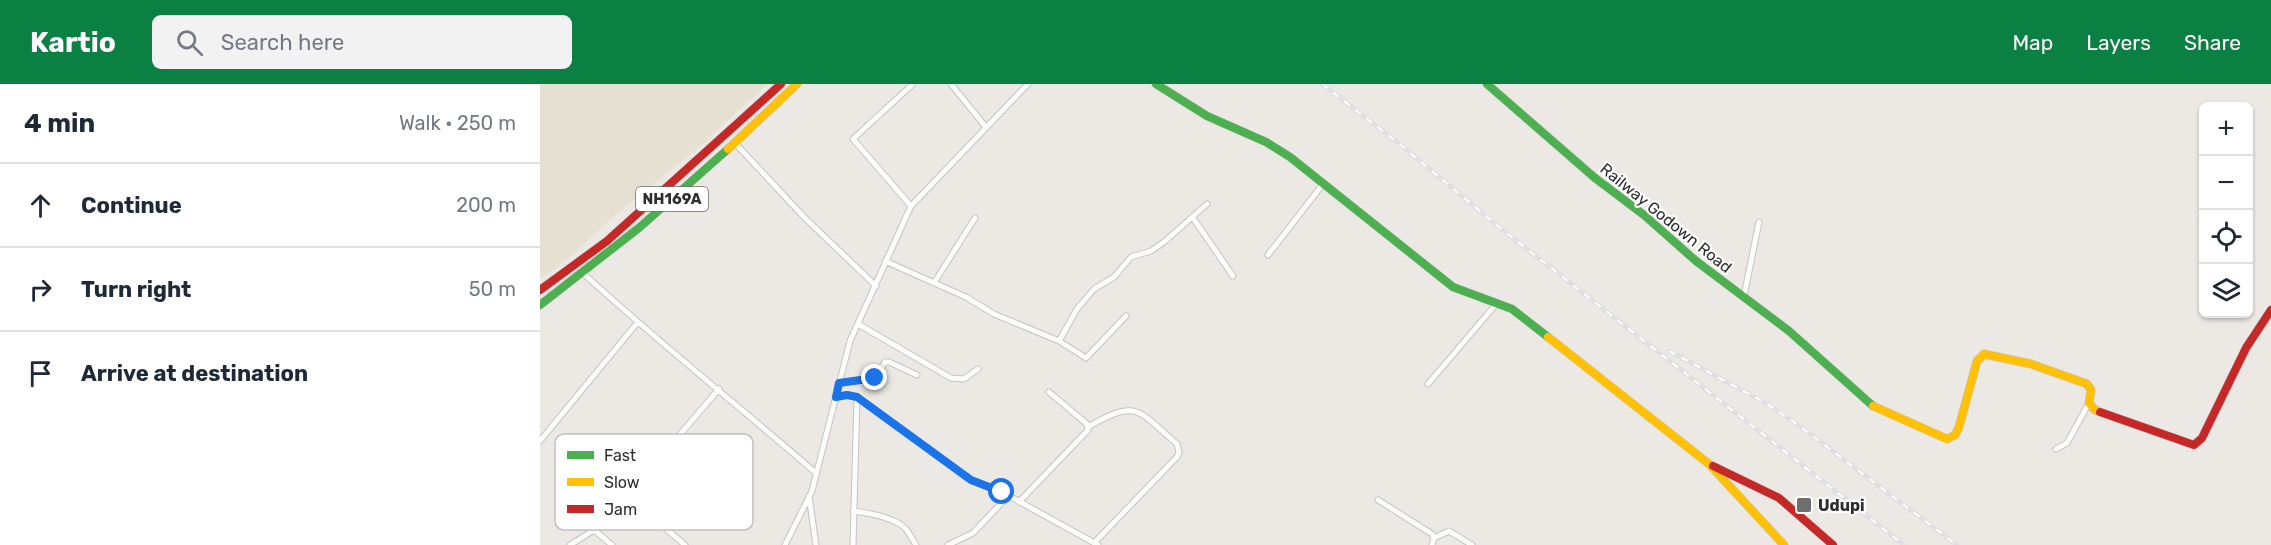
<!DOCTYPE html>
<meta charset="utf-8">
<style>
body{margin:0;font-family:Rubik,sans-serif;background:#f2f2f3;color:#1f2937}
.controls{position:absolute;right:18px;top:18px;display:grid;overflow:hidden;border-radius:9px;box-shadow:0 2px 4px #0004}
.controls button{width:54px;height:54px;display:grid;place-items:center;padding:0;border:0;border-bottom:2px solid #e0e1e3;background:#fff;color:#1f2937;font:30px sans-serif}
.stop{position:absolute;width:18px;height:18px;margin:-14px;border:4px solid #1a73e8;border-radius:50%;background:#fff}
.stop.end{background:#1a73e8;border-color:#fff;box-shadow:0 2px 6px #0008}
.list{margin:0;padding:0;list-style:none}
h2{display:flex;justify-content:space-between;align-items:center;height:78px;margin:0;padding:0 24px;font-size:26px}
h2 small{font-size:20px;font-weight:400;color:#747a83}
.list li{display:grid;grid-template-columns:39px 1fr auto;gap:18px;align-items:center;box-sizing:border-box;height:84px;padding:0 24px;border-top:2px solid #e0e1e3}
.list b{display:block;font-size:22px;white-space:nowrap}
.list em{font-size:20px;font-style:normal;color:#747a83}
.icon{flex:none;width:33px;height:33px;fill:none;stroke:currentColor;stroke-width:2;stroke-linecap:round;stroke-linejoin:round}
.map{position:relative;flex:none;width:1731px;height:461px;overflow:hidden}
header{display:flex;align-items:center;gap:36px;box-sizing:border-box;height:84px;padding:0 30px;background:#0b8043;color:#fff}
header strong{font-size:28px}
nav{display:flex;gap:33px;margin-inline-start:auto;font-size:21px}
.search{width:420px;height:54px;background:#f2f2f3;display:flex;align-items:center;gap:15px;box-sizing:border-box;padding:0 21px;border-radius:9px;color:#747a83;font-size:22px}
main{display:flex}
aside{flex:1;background:#fff}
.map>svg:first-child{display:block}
.education{fill:#e6e0d3}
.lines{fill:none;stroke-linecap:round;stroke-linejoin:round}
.street-casing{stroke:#c5c4c5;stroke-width:7}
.fast-casing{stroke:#c5c4c5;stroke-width:9}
.slow-casing{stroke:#c5c4c5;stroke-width:9}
.jam-casing{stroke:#c5c4c5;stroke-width:9}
.street{stroke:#fcfcfb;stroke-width:5}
.fast{stroke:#4caf50;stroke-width:8}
.slow{stroke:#ffc107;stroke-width:8}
.jam{stroke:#c62828;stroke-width:8}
.rail-casing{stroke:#dfdfe1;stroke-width:4.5}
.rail{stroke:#fff;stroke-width:2;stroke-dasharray:7;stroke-linecap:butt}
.route{stroke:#1a73e8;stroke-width:8}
.poi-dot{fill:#706f6e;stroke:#fff;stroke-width:2}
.labels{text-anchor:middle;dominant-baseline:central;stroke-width:4.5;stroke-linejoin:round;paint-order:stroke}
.shield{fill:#fff;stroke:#6d6d6d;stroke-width:1.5}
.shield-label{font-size:15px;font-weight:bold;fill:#2e2e2e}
.street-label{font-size:16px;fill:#2e2e2e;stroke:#fff}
.poi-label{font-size:16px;font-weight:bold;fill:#2e2e2e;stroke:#fff;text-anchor:start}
.key{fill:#fff;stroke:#c0c0c0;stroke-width:1.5}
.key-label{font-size:16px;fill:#2e2e2e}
</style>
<header>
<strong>Kartio</strong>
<div class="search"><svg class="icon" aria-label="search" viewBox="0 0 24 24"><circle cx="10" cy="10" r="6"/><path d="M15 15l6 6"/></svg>Search here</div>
<nav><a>Map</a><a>Layers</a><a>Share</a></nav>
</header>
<main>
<aside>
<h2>4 min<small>Walk · 250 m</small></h2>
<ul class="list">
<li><svg class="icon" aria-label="ahead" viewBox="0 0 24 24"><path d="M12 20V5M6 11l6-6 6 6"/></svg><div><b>Continue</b></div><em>200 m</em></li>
<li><svg class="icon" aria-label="right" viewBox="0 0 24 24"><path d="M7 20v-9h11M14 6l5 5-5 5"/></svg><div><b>Turn right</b></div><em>50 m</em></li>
<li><svg class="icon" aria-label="arrive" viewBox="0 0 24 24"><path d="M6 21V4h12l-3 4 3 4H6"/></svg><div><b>Arrive at destination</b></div></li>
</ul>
</aside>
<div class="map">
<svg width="1731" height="461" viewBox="0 0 1731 461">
<rect width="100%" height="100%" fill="#ece8e4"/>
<path class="education" d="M0 0H227L164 59 80 127 18 183 0 194Z"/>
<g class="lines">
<defs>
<path id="street" d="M411 0 445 42
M194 58 264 133 336 202
M371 122 313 55 373 0
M653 134 693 192
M728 171 783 100
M345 177 426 213 454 230 519 257 546 274 586 232
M44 190C119 259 199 322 276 389
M394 199 435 134
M1204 212 1219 138
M318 240 411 294 424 295 438 285
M519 257 537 225 554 205 574 193 591 173 611 167 624 158 667 120
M299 299 335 294 345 278H349L377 291
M888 300 957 219
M295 313 307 311 317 313 431 396 462 408 558 461
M548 343C598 314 597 326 637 360L639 368 637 373 554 459
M0 357 97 239
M1516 365 1527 359 1549 319
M86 411 145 461
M269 412 276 461
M838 416 892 450 894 454 892 461
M479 418 548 346 547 340 509 308
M313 427C329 429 353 433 365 444 369 449 373 456 376 461
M54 446 72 461
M894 454 909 447 932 461
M30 461 54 446 119 375 179 305
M245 461 272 407 310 257 371 122 488 0
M313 461 317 313
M408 461 433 449 468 412"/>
<path id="fast" d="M616 0 667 32 726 58 750 73 913 203 972 225 1008 253
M947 0 1055 94 1104 131 1156 177 1249 247 1333 322
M0 221 100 143 188 65"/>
<path id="slow" d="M188 65 257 0
M1008 253 1169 380 1244 461
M1333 322 1407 355 1415 351 1419 343 1437 277 1444 270 1491 280 1547 300 1551 306 1549 319 1555 326 1560 328"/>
<path id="jam" d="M0 206 67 157 241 0
M1560 328 1654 361 1662 354 1706 264 1731 226
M1173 382 1239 414 1293 461"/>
</defs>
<use href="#street" class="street-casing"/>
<use href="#fast" class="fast-casing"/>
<use href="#slow" class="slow-casing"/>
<use href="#jam" class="jam-casing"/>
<use href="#street" class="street"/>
<use href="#fast" class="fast"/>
<use href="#slow" class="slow"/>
<use href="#jam" class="jam"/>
<defs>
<path id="rail" d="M782 0 857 58 964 147 1364 461
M1129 267 1224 318 1254 338 1417 461"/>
</defs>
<use href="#rail" class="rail-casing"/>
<use href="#rail" class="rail"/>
</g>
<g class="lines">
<path class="route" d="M335 294 299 299 296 313 307 311 317 313 431 396 462 408"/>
</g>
<rect class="poi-dot" x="1256" y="413" width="16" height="16" rx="3"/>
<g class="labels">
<rect class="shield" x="96" y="103" width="72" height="24" rx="4.5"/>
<g class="shield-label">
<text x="132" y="115">NH169A</text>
</g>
<g class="street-label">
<text transform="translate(1126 134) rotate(39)">Railway Godown Road</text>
</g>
<g class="poi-label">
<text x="1278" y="421">Udupi</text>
</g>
</g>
<rect x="15" y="350" width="198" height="96" rx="9" class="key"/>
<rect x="27" y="367" width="27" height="8" fill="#4caf50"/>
<rect x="27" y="394" width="27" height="8" fill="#ffc107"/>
<rect x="27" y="421" width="27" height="8" fill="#c62828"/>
<g class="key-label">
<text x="64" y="377">Fast</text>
<text x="64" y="404">Slow</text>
<text x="64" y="431">Jam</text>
</g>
</svg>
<div class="controls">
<button>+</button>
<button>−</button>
<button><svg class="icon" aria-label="locate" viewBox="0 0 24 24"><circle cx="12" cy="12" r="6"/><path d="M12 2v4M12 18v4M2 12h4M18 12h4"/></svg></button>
<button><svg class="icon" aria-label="layers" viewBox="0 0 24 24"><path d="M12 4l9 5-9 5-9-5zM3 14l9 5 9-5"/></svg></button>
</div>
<div class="stop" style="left:462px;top:408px"></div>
<div class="stop end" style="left:335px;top:294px"></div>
</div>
</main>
